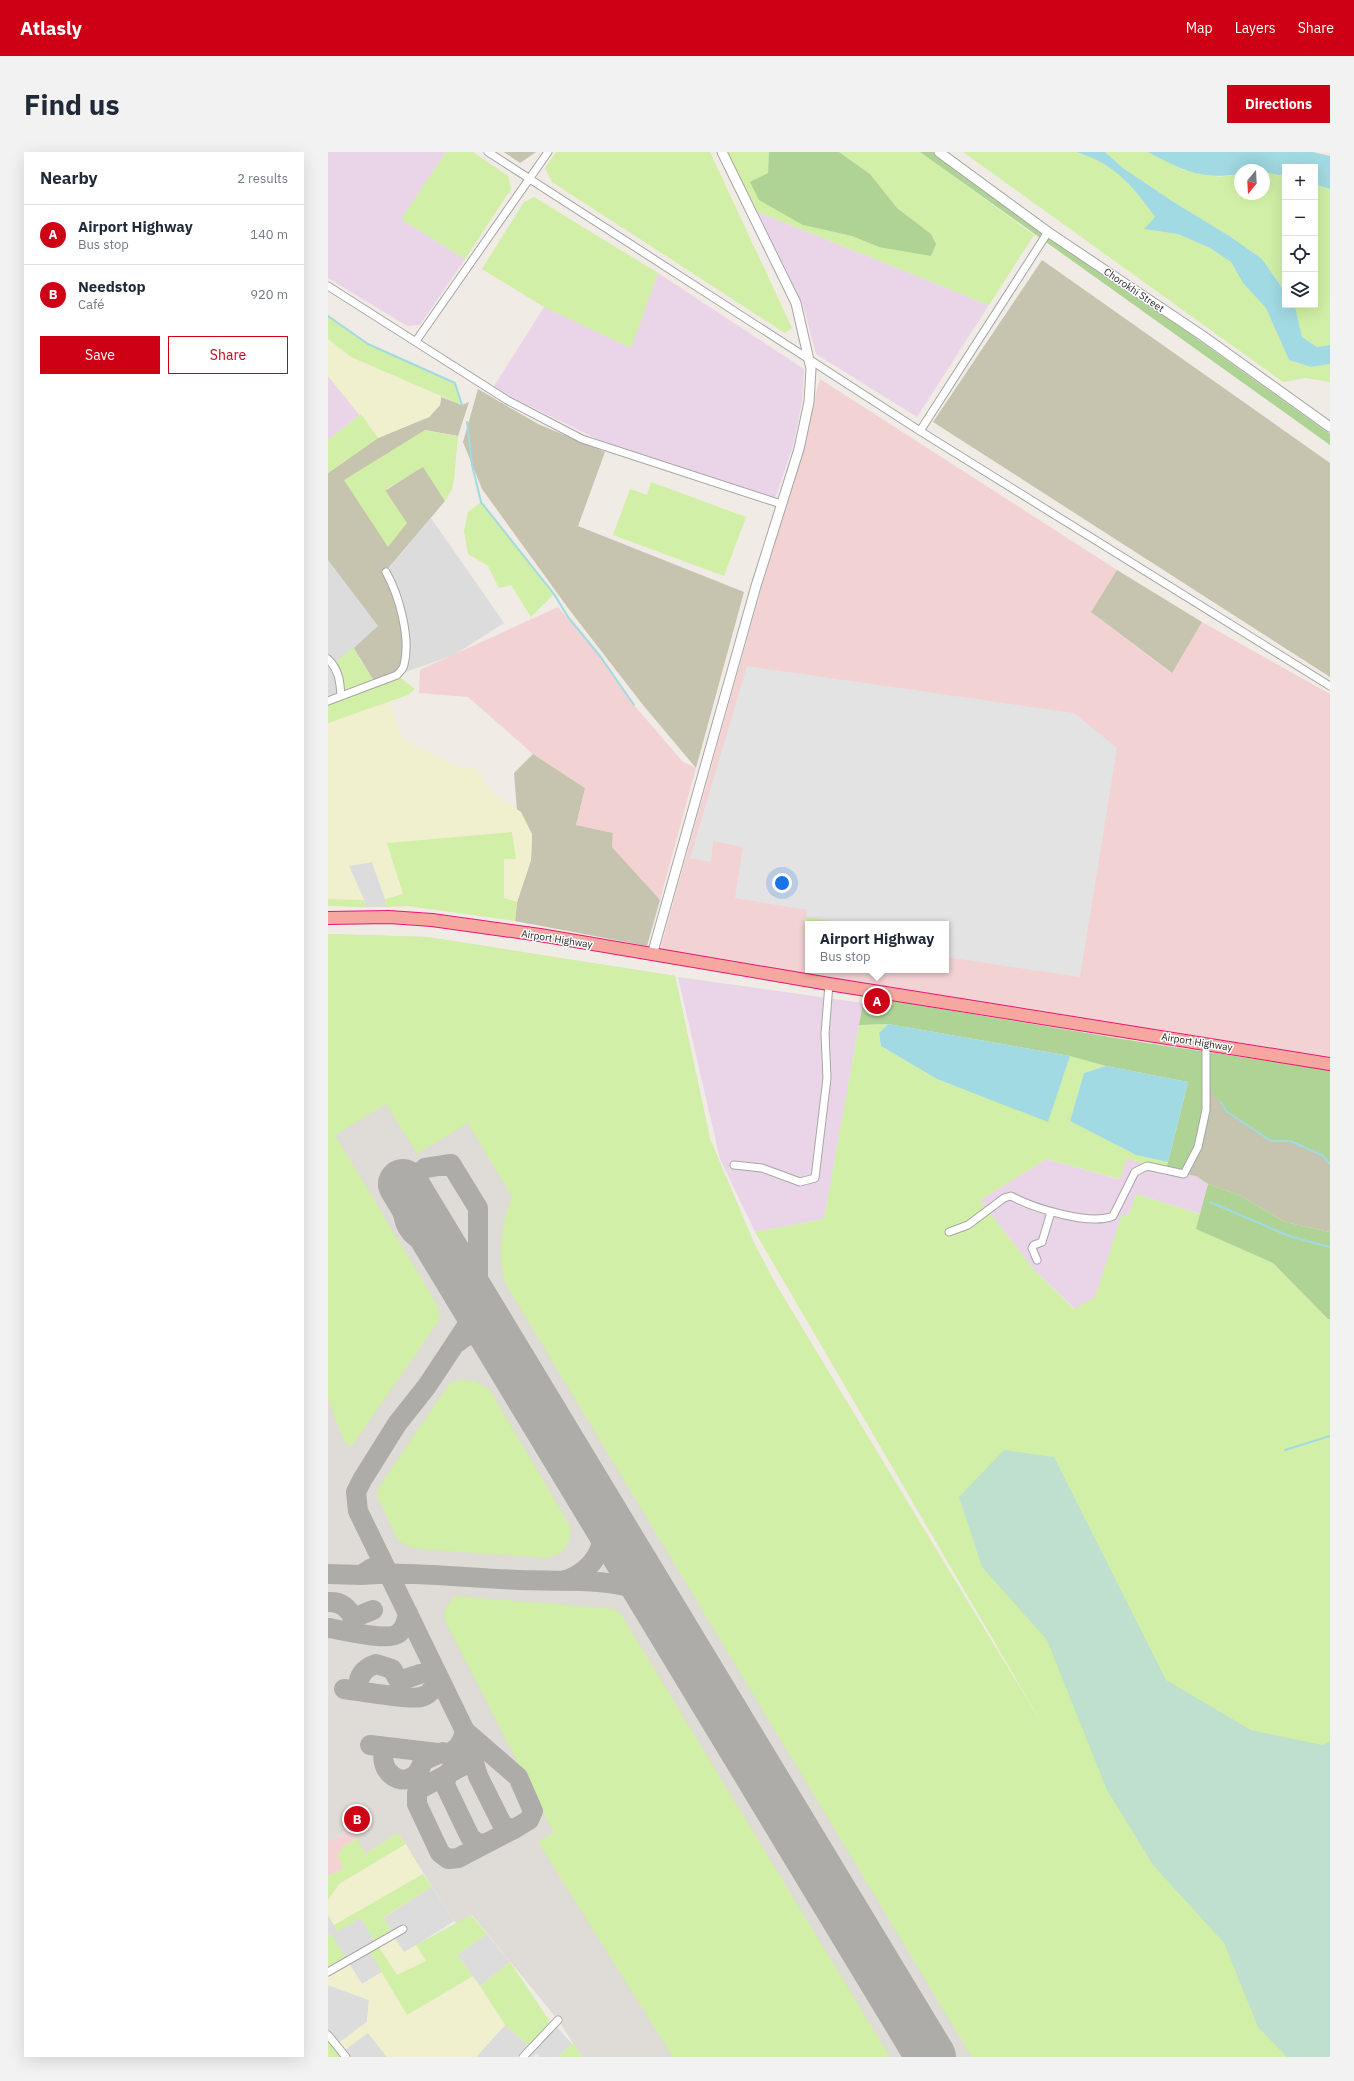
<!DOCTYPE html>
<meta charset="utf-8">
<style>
body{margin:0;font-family:"IBM Plex Sans",sans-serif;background:#f2f2f3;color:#1f2937}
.controls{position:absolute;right:12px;top:12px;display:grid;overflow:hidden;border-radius:0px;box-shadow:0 4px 16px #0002}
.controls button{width:36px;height:36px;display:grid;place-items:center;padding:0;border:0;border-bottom:1px solid #e0e1e3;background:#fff;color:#1f2937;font:20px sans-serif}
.compass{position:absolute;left:906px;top:12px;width:36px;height:36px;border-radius:50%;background:#fff;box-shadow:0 4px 16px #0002;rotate:198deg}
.you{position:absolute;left:454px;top:731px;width:14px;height:14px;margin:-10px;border:3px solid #fff;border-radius:50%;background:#1a73e8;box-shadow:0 0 0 6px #1a73e833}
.badge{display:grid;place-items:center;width:26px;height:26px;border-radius:50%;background:#cd0015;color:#fff;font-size:13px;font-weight:700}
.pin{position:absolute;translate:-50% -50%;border:2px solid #fff;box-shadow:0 1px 4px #0006}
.popup{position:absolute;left:477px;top:769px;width:144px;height:52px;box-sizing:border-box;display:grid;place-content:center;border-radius:0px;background:#fff;filter:drop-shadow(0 1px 3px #0005);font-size:13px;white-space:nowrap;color:#747a83}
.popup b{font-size:15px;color:#1f2937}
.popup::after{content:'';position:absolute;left:50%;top:100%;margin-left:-8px;border:8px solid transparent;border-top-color:#fff}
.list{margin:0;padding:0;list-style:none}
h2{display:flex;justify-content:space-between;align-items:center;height:52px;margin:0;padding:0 16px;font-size:17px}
h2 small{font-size:13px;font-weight:400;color:#747a83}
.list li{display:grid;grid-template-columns:26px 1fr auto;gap:12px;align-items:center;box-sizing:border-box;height:60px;padding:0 16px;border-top:1px solid #e0e1e3}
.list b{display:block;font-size:15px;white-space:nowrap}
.list p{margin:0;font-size:13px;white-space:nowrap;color:#747a83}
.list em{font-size:13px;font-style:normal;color:#747a83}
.actions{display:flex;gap:8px;padding:12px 16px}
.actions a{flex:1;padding:9px 0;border:1px solid #cd0015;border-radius:0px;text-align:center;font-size:14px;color:#cd0015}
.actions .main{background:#cd0015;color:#fff}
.icon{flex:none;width:22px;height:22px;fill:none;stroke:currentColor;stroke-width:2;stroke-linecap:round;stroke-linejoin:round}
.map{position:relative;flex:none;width:1002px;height:1905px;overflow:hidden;border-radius:0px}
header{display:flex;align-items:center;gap:24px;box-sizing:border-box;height:56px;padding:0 20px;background:#cd0015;color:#fff}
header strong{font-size:19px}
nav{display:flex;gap:22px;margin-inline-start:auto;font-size:14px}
.intro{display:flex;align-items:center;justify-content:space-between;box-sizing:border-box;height:96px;padding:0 24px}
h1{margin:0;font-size:28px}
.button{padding:10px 18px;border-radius:0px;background:#cd0015;color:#fff;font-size:14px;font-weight:700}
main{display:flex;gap:24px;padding:0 24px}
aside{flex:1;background:#fff;border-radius:0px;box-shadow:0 4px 16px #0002}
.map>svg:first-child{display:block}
.residential{fill:#dddcdc}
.commercial{fill:#f3d2d4;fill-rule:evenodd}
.industrial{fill:#ead5e8}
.airport{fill:#dfdbd6}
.construction{fill:#c6c3af}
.farmland{fill:#f1f0ce}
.grass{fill:#d1efa6}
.forest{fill:#aed395}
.wetland{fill:#bfe0ce}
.parking{fill:#e3e3e3}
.water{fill:#a1dae2}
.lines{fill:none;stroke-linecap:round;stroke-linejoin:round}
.stream{stroke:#a1dae2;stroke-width:2}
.taxiway{stroke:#aeaca8;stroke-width:20}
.runway{stroke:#aeaca8;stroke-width:50}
.minor-casing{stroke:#a6a6a6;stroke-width:9}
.tertiary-casing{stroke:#a6a6a6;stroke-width:11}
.trunk-casing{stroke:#ea1574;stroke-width:14}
.minor{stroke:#fff;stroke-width:7}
.tertiary{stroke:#fff;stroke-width:9}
.trunk{stroke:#f6a79f;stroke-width:12}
.labels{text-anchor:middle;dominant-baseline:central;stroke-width:3;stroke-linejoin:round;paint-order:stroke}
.street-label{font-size:10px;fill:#1f1f1f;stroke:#fff}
</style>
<header>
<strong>Atlasly</strong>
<nav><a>Map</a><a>Layers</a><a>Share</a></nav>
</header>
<div class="intro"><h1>Find us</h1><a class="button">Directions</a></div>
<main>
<aside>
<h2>Nearby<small>2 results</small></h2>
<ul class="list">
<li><span class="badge">A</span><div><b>Airport Highway</b><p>Bus stop</p></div><em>140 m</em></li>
<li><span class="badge">B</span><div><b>Needstop</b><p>Café</p></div><em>920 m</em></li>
</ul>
<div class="actions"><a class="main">Save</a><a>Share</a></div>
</aside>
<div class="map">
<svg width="1002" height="1905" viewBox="0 0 1002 1905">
<rect width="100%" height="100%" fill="#f0ebe4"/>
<path class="residential" d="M103 366 176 471 126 503 69 523 58 420Z
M0 408 50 474 41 484 13 544 0 549Z
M44 710 57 747 58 755H37L36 748 21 714Z
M104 1735 126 1769 76 1801 55 1766Z
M0 1763 9 1778 33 1766 48 1792 54 1820 34 1832 2 1782 0 1783Z
M159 1782 182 1810 152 1834 129 1803Z
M0 1833 41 1848 39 1870 8 1893 0 1887Z
M177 1873 200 1893 189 1905H148Z
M228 1874 244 1892 230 1905H212L209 1902 205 1905H196Z
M40 1880 59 1905H18L14 1900Z"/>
<path class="commercial" d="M492 227 789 418 763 460 843 521 874 470 1002 542V905L332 798ZM480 772H618V818H480Z
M230 455 272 504 306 553 355 610 368 616 332 748 284 695 285 681 248 673 257 636 205 602 140 545 91 541 92 518Z
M23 1678 29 1687 14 1695 15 1717 0 1724V1689Z"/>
<path class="industrial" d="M0 0H118L74 67 137 107 92 173 79 174 0 126Z
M430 60 661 153 589 265 488 202 475 153Z
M330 121 476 217 474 250 465 294 447 347 273 289 165 236 216 155 303 195Z
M0 224 33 262 0 288Z
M350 825 535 851 496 1067 427 1080 392 1007Z
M799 1006 819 1014 868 1024 880 1032 872 1062 808 1042 800 1064 794 1063 768 1145 747 1157 706 1118 652 1048 718 1007 791 1027Z"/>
<path class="airport" d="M0 782 99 785 347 824 382 987 426 1091 447 1131 910 1905H254L230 1868 144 1763 131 1772 126 1769 70 1681 37 1702 23 1678 0 1689Z"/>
<path class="construction" d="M176 0H208L192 11Z
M714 108 1002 311V525L605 270Z
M150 237 210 272 277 300 250 374 416 440 368 616 315 553 240 456 154 337 135 290Z
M113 245 134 253 141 250 130 284 97 278 57 339 95 314 117 349 58 419 67 436 77 504 69 523 47 531 26 496 50 474 0 408V321L50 286 101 265 112 253Z
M789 418 874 470 844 521 763 460Z
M205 602 257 636 248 673 285 681 284 695 332 748 319 794 187 769 189 750 203 708 204 682 189 658 186 621Z
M877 929 898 959 943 989H962L994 1003 1002 1012V1080L957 1070 911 1043 880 1032 868 1024 856 1022Z"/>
<path class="farmland" d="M0 187 23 205 113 245 112 253 101 265 50 286 0 224Z
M61 549 75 587 130 615H147L166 642 193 660 204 682 203 708 189 750 176 746V707H187L60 691 75 742 57 747 44 710 21 714 36 748 0 747V571Z
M78 1692 95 1722 6 1773 0 1763V1748L11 1732Z
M64 1783 76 1800 88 1793 98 1809 69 1824 48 1792Z
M19 1808 34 1832 54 1820 79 1863 145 1824 177 1873 148 1905H59L40 1881 14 1900 8 1893 39 1870 41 1848 0 1833V1820Z"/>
<path class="grass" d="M118 0H145L180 24 183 37 137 107 73 67Z
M228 0H382L464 176 457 181 224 30 217 16Z
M399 0H441L440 21 475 73 524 84 551 95 603 82 569 56 542 22 511 0H592L706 83 661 153 430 60Z
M635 0H748C787 11 805 34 827 65L817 77 850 82 882 96 903 110 915 131 939 156 961 208 983 215 1002 212V230L978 226 955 230Z
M777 0H820L855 18 891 25 912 22V42H936V20L957 24V140L934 107 903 85 844 49 795 16Z
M987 32 1002 37V193L989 195 974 185 966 153H987Z
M206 45 330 121 303 196 216 155 154 117 196 50Z
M0 164 40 192 127 231 134 253 23 205 0 187Z
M33 262 50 286 0 321V288Z
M97 278 130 284 126 328 124 337 117 349 95 315 57 338 79 371 60 395 16 328Z
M323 330 418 365 396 424 285 383 302 337 319 343Z
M153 350 226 442 203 465 183 433 171 436 160 414 140 402 136 379 140 360Z
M25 496 47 531 69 523 87 537 80 543 0 571V549L13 544 4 512Z
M184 680 188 707H176V746L189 750 187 769 80 754 58 755 57 747 75 742 59 691Z
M0 747 36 748 37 755 0 754Z
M478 765 519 772H480V780L475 779Z
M0 782 99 785 347 824 382 987 426 1091 447 1131 719 1580 427 1080 496 1067 531 873 560 872 551 881 553 894 609 927 720 969 742 904 778 914 756 921 742 969 808 1003 840 1010 838 1018 819 1014 799 1006 792 1027 718 1007 652 1048 706 1118 746 1157 767 1145 794 1062 800 1064 808 1042 872 1062 869 1077 945 1111 1000 1167H1002V1905H644L177 1131C169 1099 173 1075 184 1045L140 971 89 1002 58 952 7 983 109 1153 112 1167 23 1295 16 1289 0 1247Z
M132 1228 146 1229 161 1237 241 1372C246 1388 236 1404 219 1406L90 1397 79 1394 70 1388 49 1344 50 1336 122 1231Z
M126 1444 287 1457 294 1464 562 1905H345L210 1690 226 1681 117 1469 116 1459Z
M70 1681 78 1692 11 1732 0 1748V1724L15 1717 9 1702 14 1698V1695L29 1687 37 1702Z
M95 1722 104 1735 56 1765 64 1783 49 1792 69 1823 98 1809 88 1793 143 1763 159 1782 129 1803 145 1824 79 1863 40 1797 48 1792 33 1766 9 1779 6 1773Z
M3 1782 19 1808 0 1820V1783Z
M182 1810 221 1868 220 1872 200 1893 177 1873 152 1834Z
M0 1887 18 1905H0Z
M245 1891 254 1905H230Z"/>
<path class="forest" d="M441 0H511L542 22 569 56 603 82 608 92 603 104 551 95 524 84 475 73 431 48 422 30 440 21Z
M592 0H608L661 38 1002 282V293Z
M559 848 819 891 1002 918V1012L994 1003 962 989H943L898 959 877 930C879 969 874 987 856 1022L838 1018 860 930 778 914 742 904 560 872 531 873 535 851Z
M880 1032 911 1043 957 1070 1002 1080V1167H1000L945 1111 868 1077Z"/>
<path class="wetland" d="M676 1298 726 1305 838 1528 923 1578 994 1593 1002 1589V1905H959L930 1875 896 1791 825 1713 779 1638 719 1488 654 1415 631 1345Z"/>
<path class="parking" d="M419 514 746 561 789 596 752 825 618 805V772H519L478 765 479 758 407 746 415 695 385 689 383 710 362 706Z"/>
<path class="water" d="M748 0H777L795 16 844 49 903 85 934 107 957 140V153H966L967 155 974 185 989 195 1002 193V212L983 215 961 208 938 156 915 131 903 110 882 96 850 82 816 77 827 65C805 34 786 11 748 0Z
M820 0H985L1002 4V37L987 32V15H957V24L936 20V18H912V22C872 28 854 18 820 0Z
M560 872 742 904 720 970 609 927 553 894 551 881Z
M778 914 860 930 840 1010 808 1003 742 969 756 921Z"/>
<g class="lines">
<path class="stream" d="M0 164 40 192 127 231 134 253
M139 270 144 313 153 350 226 442 240 465 272 504 306 553
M893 950 898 959 943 989H962L994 1003 1002 1012
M882 1050 961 1084 1002 1095
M957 1298 1002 1284"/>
<path class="taxiway" d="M114 1096C105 1093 96 1091 88 1085 74 1075 71 1052 78 1037 83 1029 91 1022 97 1016L123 1012 150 1056V1157L99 1234 69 1272 34 1328 28 1340 30 1359 137 1579 150 1624 174 1672 180 1676 186 1677 130 1706 120 1707 112 1701 89 1652V1641L92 1637 140 1611 144 1601
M129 1191C154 1168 167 1187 181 1207
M0 1422 33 1423 44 1416
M33 1423C86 1419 138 1426 191 1428 221 1429 269 1427 297 1434 317 1440 327 1452 339 1468
M235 1429C268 1419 284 1388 271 1356
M0 1450C12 1449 20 1455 25 1466L45 1458
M0 1476C15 1478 60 1490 71 1481 77 1476 79 1468 80 1461
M16 1537C31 1539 82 1548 93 1545 105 1542 109 1531 109 1521
M31 1539C28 1525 36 1516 48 1512L64 1517 71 1529 92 1522
M42 1593 118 1602C130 1598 134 1591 137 1579L190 1625 205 1659 201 1668 186 1677
M57 1595C48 1621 76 1638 90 1620 92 1617 94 1612 95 1609L115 1600
M121 1620 117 1630 118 1635 142 1685 149 1691 157 1692"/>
<path class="runway" d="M75 1032 603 1905"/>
<defs>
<path id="minor" d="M160 0 592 279 1002 534
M0 134 179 248 254 287 453 352
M88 189 220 0
M592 279 720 80
M0 507C11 518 12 529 13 544
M0 549 69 523C72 520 75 517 76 513 83 486 71 443 58 420
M406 1013 434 1016 472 1030 487 1026 499 926 497 882 501 832
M621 1080 640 1073 676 1046 683 1044C705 1056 762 1074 785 1064L807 1020 819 1014 856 1022 870 995 878 958V892
M709 1108 704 1096 706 1093 714 1090 723 1060
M0 1820 75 1777
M0 1883 18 1905
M195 1905 230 1868"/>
<path id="tertiary" d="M611 0 720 80 875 184 1002 275
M324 803 428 434 471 297 481 250 483 217 468 151 394 0"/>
<path id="trunk" d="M0 766 61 765 104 768 212 783 501 832 1002 912"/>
</defs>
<use href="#minor" class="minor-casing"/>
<use href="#tertiary" class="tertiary-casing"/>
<use href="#trunk" class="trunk-casing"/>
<use href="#minor" class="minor"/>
<use href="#tertiary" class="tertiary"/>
<use href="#trunk" class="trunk"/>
</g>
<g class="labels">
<g class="street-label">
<text transform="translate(806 138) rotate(34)">Chorokhi Street</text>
<text transform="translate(229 787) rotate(9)">Airport Highway</text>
<text transform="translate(869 890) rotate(9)">Airport Highway</text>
</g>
</g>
</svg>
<div class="controls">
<button>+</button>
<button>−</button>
<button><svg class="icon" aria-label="locate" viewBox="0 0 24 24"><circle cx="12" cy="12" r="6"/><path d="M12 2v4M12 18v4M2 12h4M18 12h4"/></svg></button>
<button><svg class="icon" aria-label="layers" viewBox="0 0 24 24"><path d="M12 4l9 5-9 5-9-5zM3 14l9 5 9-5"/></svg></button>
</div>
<svg class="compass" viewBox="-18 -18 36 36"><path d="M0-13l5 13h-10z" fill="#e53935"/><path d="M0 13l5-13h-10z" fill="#747a83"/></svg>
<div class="you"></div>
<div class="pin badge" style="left:549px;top:849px">A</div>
<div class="popup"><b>Airport Highway</b>Bus stop</div>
<div class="pin badge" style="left:29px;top:1667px">B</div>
</div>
</main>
